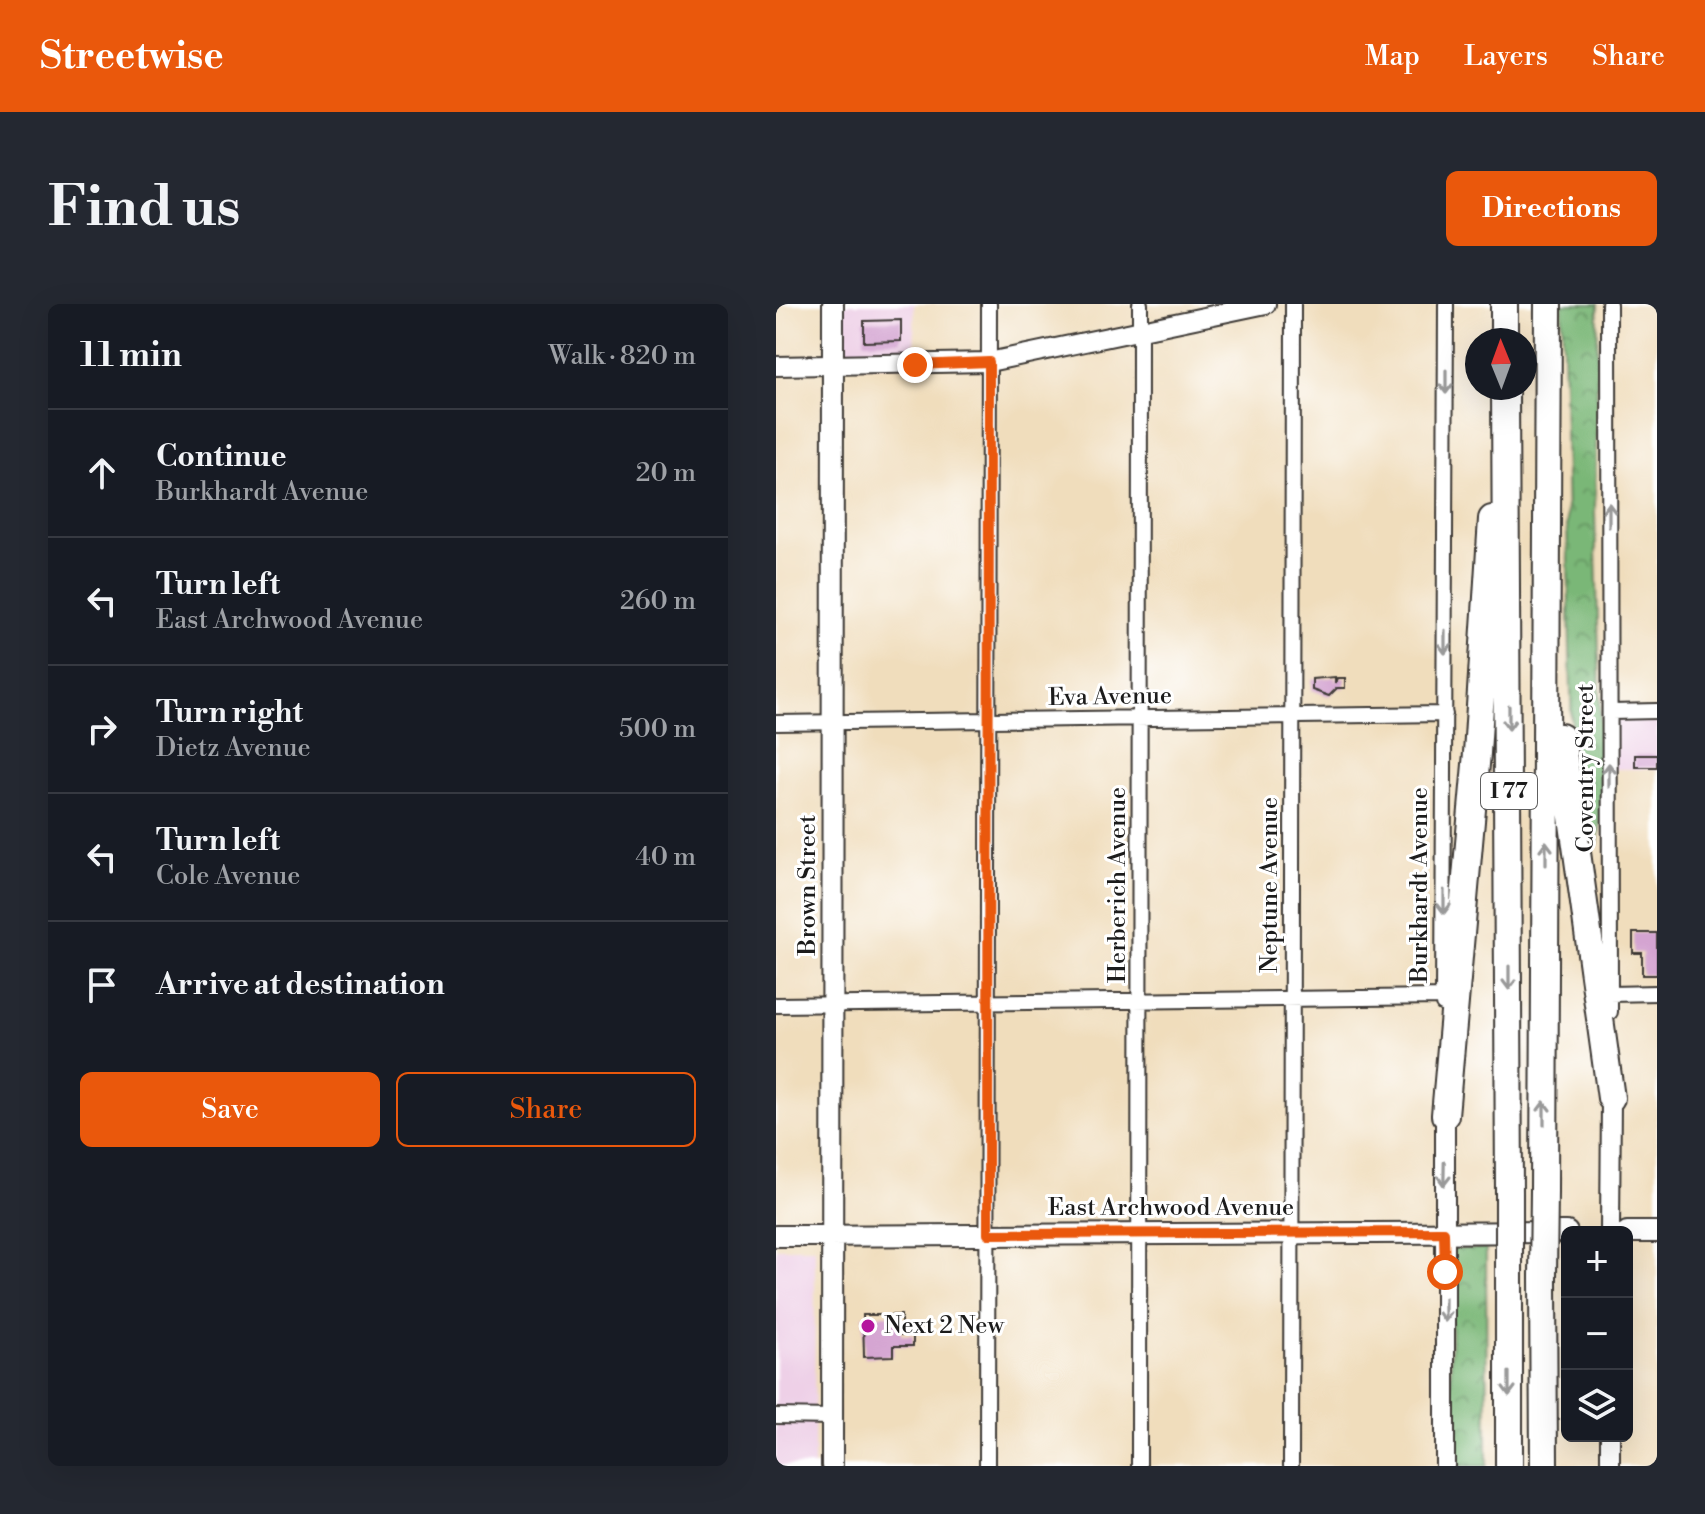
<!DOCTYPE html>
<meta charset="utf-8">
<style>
body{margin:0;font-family:"Libre Bodoni",serif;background:#242831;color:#f1f3f6}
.controls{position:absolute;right:24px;bottom:24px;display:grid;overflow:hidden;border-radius:12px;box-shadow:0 8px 32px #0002}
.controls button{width:72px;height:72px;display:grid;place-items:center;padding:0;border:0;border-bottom:2px solid #363941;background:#171b24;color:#f1f3f6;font:40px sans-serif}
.compass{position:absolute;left:689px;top:24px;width:72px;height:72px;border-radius:50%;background:#171b24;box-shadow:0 8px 32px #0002;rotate:359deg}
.stop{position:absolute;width:24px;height:24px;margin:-18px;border:6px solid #ea580c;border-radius:50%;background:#fff}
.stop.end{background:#ea580c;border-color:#fff;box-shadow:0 2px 8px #0008}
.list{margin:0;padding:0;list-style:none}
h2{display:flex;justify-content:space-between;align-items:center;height:104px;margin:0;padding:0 32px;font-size:34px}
h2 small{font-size:26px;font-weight:400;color:#9ea1a6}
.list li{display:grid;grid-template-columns:52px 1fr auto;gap:24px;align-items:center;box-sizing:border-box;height:128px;padding:0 32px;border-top:2px solid #363941}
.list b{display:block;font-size:30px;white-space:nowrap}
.list p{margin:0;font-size:26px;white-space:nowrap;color:#9ea1a6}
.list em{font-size:26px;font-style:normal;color:#9ea1a6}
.actions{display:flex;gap:16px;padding:24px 32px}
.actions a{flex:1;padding:18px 0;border:2px solid #ea580c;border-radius:12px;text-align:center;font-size:28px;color:#ea580c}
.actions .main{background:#ea580c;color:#fff}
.icon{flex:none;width:44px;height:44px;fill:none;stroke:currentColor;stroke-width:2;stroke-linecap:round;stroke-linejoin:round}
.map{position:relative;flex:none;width:881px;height:1162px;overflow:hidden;border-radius:12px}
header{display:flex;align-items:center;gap:48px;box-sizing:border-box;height:112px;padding:0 40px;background:#ea580c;color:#fff}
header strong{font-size:38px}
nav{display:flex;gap:44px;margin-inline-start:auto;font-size:28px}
.intro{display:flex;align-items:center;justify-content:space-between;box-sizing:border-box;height:192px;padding:0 48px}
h1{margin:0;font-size:56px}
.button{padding:20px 36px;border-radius:12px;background:#ea580c;color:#fff;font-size:28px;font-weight:700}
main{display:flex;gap:48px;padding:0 48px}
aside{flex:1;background:#171b24;border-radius:12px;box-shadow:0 8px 32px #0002}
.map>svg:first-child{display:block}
.built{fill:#eed0e7}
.forest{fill:url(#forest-crowns);stroke:#4b6a4a;stroke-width:2}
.building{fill:#d4a4d1}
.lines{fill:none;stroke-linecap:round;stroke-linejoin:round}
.minor-casing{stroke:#3c3934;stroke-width:18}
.tertiary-casing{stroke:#3c3934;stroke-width:22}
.secondary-casing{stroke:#3c3934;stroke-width:24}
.motorway-casing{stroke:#3c3934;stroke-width:30}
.minor{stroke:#fff;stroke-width:14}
.tertiary{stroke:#fff;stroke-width:18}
.secondary{stroke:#fff;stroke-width:20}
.motorway{stroke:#fff;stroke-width:26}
.motorway-bridge-casing{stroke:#3c3934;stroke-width:30;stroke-linecap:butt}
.motorway-bridge{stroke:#fff;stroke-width:26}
.oneway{stroke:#999}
.route{stroke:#ea580c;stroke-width:10}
.poi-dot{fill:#b5179e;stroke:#fff;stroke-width:3}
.labels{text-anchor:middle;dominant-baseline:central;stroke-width:6;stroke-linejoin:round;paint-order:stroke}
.shield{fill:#fff;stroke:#606060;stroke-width:2}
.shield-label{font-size:22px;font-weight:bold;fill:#1c1c1c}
.street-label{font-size:24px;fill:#1c1c1c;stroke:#fff}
.poi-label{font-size:24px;fill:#1c1c1c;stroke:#fff;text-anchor:start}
</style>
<header>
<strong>Streetwise</strong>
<nav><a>Map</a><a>Layers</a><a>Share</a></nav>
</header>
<div class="intro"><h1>Find us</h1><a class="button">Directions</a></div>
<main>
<aside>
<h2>11 min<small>Walk · 820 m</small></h2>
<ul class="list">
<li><svg class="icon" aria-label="ahead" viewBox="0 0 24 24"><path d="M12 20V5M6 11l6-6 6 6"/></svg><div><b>Continue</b><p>Burkhardt Avenue</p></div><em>20 m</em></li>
<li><svg class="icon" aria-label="left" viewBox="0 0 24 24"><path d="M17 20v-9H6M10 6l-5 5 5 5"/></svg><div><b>Turn left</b><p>East Archwood Avenue</p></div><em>260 m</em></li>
<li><svg class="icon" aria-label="right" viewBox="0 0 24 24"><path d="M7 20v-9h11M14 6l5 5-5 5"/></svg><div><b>Turn right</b><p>Dietz Avenue</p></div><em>500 m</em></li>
<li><svg class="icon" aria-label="left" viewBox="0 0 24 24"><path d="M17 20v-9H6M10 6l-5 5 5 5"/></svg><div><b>Turn left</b><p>Cole Avenue</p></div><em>40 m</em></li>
<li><svg class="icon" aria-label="arrive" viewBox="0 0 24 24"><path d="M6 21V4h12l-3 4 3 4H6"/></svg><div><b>Arrive at destination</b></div></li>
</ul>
<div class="actions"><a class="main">Save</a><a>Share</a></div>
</aside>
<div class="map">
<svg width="881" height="1162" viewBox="0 0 881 1162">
<defs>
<pattern id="forest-crowns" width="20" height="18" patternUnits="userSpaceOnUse" patternTransform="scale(2)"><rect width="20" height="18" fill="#7ab777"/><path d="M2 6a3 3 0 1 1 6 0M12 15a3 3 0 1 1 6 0" fill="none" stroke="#639461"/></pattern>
</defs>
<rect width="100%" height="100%" fill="#fff"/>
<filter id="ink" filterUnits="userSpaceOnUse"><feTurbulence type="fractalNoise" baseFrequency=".0125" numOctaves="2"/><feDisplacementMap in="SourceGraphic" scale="16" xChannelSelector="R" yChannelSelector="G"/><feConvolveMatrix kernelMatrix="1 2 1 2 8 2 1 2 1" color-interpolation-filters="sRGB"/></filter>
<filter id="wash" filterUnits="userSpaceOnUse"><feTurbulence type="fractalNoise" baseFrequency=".006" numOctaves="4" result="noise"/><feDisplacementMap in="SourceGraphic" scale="32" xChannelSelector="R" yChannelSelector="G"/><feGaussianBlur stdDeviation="1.8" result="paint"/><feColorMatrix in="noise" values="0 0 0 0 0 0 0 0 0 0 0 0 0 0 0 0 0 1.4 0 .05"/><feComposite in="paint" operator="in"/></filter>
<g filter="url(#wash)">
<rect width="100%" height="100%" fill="#f0ddbc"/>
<path class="built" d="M57 0H138L139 61 58 62Z
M881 407V465H833L835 408Z
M0 944H39L38 1162H0Z"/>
<path class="forest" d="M786 0H822L819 208 827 499 822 540 814 538 796 432Z
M676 945H710L711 1162H674Z"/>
<g id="blocks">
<path class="building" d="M125 16V37L88 38V17Z
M559 373V380L561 374H569V384H561L553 392 536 386V375Z
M859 451H881V463H859Z
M857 629H881V671H866V649H857Z
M87 1011H125V1031H137V1042H117V1052L88 1053Z"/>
</g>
</g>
<g filter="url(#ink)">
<use href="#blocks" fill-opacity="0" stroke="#3c3934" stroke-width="2"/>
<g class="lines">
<defs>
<path id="minor" d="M833 0 834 708
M835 408 881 407
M0 419 669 410
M834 690 881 689
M667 700 670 0
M0 701 667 693
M0 1112 56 1113
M211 1162 213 0
M363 1162 364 0
M515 1162 517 0"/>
<path id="tertiary" d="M0 62 213 58 490 0
M834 928 835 794
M669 1162V811
M834 1162V1132"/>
<path id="secondary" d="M851 928H881
M0 932 791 928
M56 1162 57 0"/>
<path id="motorway" d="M728 0V36
M729 84 733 890
M785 433 835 794
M669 811 701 449 716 215
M768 887 772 0
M767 973 768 1162
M733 1162V974"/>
</defs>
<use href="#minor" class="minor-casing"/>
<use href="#tertiary" class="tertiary-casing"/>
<use href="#secondary" class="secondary-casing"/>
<use href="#motorway" class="motorway-casing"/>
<use href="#minor" class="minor"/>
<use href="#tertiary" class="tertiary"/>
<use href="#secondary" class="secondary"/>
<use href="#motorway" class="motorway"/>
<defs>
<path id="motorway-bridge" d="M733 890V974
M767 973 768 887"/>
</defs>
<use href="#motorway-bridge" class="motorway-bridge-casing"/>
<use href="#motorway-bridge" class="motorway-bridge"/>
</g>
<defs><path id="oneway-shaft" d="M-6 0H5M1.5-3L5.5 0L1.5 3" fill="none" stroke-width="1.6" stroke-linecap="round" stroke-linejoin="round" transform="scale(2)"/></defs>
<g class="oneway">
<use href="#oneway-shaft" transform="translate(670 78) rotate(90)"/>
<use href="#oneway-shaft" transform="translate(833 211) rotate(-90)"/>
<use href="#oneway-shaft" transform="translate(669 338) rotate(90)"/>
<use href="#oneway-shaft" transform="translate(733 414) rotate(90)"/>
<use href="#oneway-shaft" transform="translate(833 471) rotate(-90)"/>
<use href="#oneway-shaft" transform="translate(770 549) rotate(-90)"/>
<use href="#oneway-shaft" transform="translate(668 598) rotate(90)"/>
<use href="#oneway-shaft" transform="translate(733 674) rotate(90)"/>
<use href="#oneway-shaft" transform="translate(768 809) rotate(-90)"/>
<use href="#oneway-shaft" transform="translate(668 870) rotate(91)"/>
<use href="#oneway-shaft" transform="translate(669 1006) rotate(90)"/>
<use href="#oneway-shaft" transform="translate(733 1080) rotate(90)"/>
</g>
</g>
<g class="lines" filter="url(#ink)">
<path class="route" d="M139 61 213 58 212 930 668 928 669 968"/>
</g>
<circle class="poi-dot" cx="92" cy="1022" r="8"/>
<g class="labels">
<rect class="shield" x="705" y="469" width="56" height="36" rx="6"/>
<g class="shield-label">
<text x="733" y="487">I 77</text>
</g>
<g class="street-label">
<text transform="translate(334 393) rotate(-1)">Eva Avenue</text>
<text transform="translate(810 464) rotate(-90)">Coventry Street</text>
<text transform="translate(32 581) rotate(-90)">Brown Street</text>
<text transform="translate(342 581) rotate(-90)">Herberich Avenue</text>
<text transform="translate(494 581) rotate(-90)">Neptune Avenue</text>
<text transform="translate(644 581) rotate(-90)">Burkhardt Avenue</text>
<text x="395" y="904">East Archwood Avenue</text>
</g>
<g class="poi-label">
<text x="108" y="1022">Next 2 New</text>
</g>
</g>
</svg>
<div class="controls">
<button>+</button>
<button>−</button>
<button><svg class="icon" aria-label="layers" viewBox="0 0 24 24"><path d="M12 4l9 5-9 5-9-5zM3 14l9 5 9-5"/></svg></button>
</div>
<svg class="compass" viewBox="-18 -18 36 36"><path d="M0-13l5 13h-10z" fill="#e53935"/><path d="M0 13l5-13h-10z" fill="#9ea1a6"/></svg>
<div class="stop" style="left:669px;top:968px"></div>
<div class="stop end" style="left:139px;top:61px"></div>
</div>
</main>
